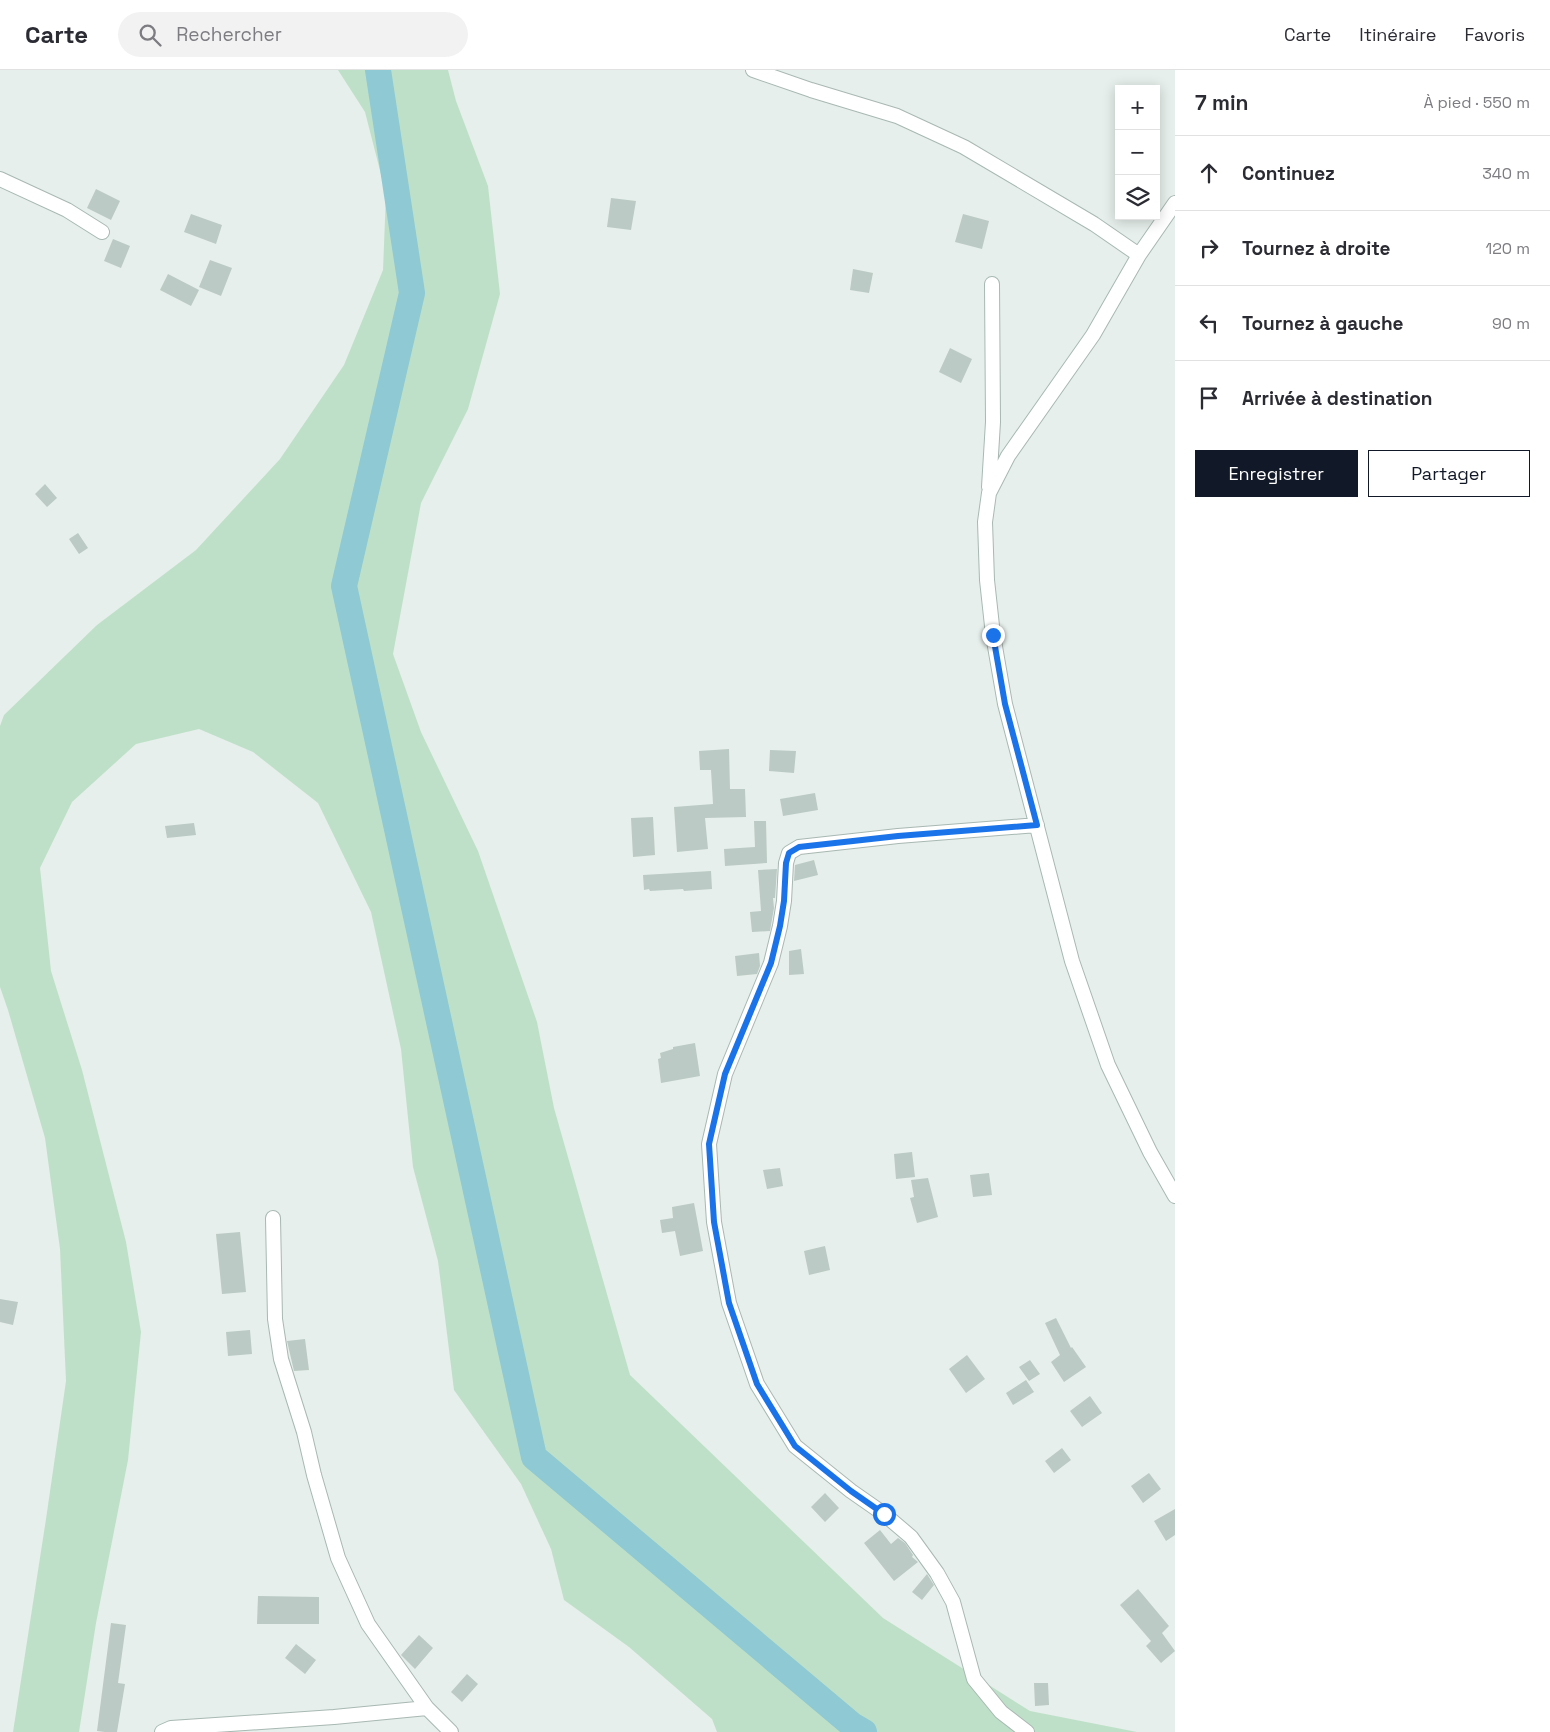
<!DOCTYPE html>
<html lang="fr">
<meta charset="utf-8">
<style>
body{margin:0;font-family:"Space Grotesk",sans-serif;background:#f2f2f3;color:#2b2b33}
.controls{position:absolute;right:15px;top:15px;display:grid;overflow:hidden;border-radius:0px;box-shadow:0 2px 12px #0003}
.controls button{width:45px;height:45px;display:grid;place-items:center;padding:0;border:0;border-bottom:1px solid #e1e1e2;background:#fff;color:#2b2b33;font:25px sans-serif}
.stop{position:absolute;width:15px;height:15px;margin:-11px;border:4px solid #1a73e8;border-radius:50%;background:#fff}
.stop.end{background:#1a73e8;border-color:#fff;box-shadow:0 1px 5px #0008}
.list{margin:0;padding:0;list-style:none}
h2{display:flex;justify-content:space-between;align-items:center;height:65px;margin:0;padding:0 20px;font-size:21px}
h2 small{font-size:16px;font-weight:400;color:#7c7c81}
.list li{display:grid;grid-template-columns:32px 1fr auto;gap:15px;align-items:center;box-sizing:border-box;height:75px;padding:0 20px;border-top:1px solid #e1e1e2}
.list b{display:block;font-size:19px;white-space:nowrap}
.list em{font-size:16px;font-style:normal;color:#7c7c81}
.actions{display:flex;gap:10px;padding:15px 20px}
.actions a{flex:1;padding:11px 0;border:1px solid #111827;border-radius:0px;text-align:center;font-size:18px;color:#111827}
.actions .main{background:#111827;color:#fff}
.icon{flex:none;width:28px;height:28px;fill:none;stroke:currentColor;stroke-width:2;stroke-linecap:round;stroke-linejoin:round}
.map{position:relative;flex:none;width:1175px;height:1662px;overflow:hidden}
header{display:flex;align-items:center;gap:30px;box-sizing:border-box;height:70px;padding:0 25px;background:#fff;border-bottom:1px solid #e1e1e2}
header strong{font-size:24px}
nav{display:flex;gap:28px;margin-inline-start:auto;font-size:18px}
.search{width:350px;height:45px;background:#f2f2f3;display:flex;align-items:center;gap:12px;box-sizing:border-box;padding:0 18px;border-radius:28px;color:#7c7c81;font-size:19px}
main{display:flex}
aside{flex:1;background:#fff}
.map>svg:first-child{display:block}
.green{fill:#bfe0c8}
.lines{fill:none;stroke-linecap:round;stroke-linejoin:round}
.river{stroke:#8ec9d4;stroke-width:26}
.building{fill:#bbcac4}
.street-casing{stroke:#a8b8b2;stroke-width:16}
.street{stroke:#fff;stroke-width:14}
.route{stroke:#1a73e8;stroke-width:6}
</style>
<header>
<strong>Carte</strong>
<div class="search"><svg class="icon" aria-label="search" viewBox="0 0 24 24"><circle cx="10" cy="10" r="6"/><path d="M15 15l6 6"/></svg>Rechercher</div>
<nav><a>Carte</a><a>Itinéraire</a><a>Favoris</a></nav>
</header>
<main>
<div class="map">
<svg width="1175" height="1662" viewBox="0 0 1175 1662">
<rect width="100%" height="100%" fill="#e6efeb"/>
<path class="green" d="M338 0H448L456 31 488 116 500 224 468 339 421 433 393 584 421 662 478 781 537 952 554 1038 630 1305 883 1548 1030 1641 1137 1662H717L712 1649 629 1577 564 1530 551 1479 521 1414 454 1320 438 1191 413 1097 401 979 371 842 318 733 253 682 199 659 136 674 72 732 40 798 51 901 82 1000 126 1172 141 1262 128 1390 96 1553 79 1662H13L46 1449 66 1311 60 1179 45 1068 8 940 0 917V656L4 645 97 555 196 480 280 389 344 295 383 200 386 124 365 42Z"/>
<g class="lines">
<path class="river" d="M378 0 412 223 344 516 534 1387 852 1655 864 1662"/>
</g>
<path class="building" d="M96 119 120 131 111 150 87 138Z
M611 128 636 131 631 160 607 157Z
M191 144 222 155 216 174 184 162Z
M963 144 989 151 982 179 955 172Z
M113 169 130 176 121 198 104 191Z
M210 190 232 198 221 226 199 217Z
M853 199 873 203 869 223 850 220Z
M168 204 199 220 191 236 160 220Z
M950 278 972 289 961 313 939 302Z
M45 414 57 428 47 437 35 424Z
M78 463 88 478 79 484 69 469Z
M729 679 730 719H745L746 747 705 748 708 779 677 782 674 737 713 734 711 700H700L699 681Z
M770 680 796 681 794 703 769 701Z
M815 723 818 740 783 746 780 729Z
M653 747 655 785 633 787 631 748Z
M754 751H766L767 793 725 796 724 779 755 777Z
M194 753 196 765 167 768 165 756Z
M814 790 818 805 794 811 795 795Z
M777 799 775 828H773L774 838 770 861 752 862 750 842 761 841 758 800Z
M711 801 712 819 684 821 683 819 650 821 649 819 644 820 643 805Z
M801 879 804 904 789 905V881Z
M759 883 760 896 757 904 737 906 735 886Z
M695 973 700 1006 661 1013 658 989 661 988 660 983 673 979V977Z
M912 1082 915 1107 896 1109 894 1084Z
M780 1098 783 1116 767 1119 763 1100Z
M989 1103 992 1125 973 1127 970 1105Z
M928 1108 938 1147 917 1153 910 1128 914 1127 911 1110Z
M694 1133 703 1181 680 1186 675 1161 662 1163 660 1150 673 1148 672 1137Z
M240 1162 246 1222 222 1224 216 1164Z
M825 1176 830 1200 809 1205 804 1181Z
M0 1229 18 1232 13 1255 0 1252Z
M1056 1248 1071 1278 1072 1277 1086 1297 1064 1312 1051 1292 1060 1285 1045 1253Z
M250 1260 252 1284 228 1286 226 1262Z
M305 1269 309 1300 294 1301 287 1271Z
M967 1285 985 1309 966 1323 949 1299Z
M1030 1290 1040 1304 1029 1311 1019 1297Z
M1026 1310 1034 1322 1013 1335 1006 1323Z
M1090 1326 1102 1343 1082 1357 1070 1341Z
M1062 1378 1071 1390 1054 1403 1045 1391Z
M1149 1403 1161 1419 1143 1433 1131 1416Z
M825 1423 839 1438 825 1452 811 1437Z
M1175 1439V1465L1166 1471 1154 1451Z
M880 1460 891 1474 898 1468 905 1473 913 1485 912 1487 918 1492 894 1511 864 1473Z
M927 1504 934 1515 922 1530 912 1522Z
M1138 1519 1169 1556 1162 1563 1175 1581 1161 1593 1146 1576 1151 1571 1120 1535Z
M258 1526 319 1527V1554H257Z
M111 1553 126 1555 118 1613 125 1614 117 1662H105L97 1661Z
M419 1565 433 1578 415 1599 401 1585Z
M296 1574 316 1590 305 1604 285 1588Z
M467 1604 478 1614 462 1632 451 1622Z
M1034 1613H1048L1049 1635 1035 1636Z"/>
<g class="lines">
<defs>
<path id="street" d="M753 0 811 20 897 46 964 77 1094 154 1139 185
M0 109 67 140 102 162
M1175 133 1139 185 1093 265 1008 386 989 423 985 452 987 510 993 565 1005 634 1072 891 1108 995 1150 1082 1175 1126
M989 417 993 352 992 214
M273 1148 275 1249 281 1289 304 1362 314 1405 338 1488 368 1554 427 1638 451 1662
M162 1662 171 1658 334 1647 427 1638
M1027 1662 1001 1642 974 1609 953 1532 937 1503 911 1467 884 1444 851 1421 795 1376 757 1314 729 1233 714 1152 709 1074 725 1004 771 893 780 856 784 831 786 793 789 783 799 777 898 766 1037 755"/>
</defs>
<use href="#street" class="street-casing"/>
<use href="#street" class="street"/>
</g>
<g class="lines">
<path class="route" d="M884 1444 851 1421 795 1376 757 1314 729 1233 714 1152 709 1074 725 1004 771 893 780 856 784 831 786 793 789 783 799 777 898 766 1037 755 1005 634 993 565"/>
</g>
</svg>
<div class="controls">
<button>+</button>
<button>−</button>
<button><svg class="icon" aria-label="layers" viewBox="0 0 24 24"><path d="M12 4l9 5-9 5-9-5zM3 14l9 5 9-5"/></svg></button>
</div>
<div class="stop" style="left:884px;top:1444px"></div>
<div class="stop end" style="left:993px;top:565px"></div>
</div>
<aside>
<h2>7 min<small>À pied · 550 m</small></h2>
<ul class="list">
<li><svg class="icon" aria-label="ahead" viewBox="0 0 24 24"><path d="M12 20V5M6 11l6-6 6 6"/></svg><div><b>Continuez</b></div><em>340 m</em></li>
<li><svg class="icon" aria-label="right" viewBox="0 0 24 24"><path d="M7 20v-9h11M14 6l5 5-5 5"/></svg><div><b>Tournez à droite</b></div><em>120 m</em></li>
<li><svg class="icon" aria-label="left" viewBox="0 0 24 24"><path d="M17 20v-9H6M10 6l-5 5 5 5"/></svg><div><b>Tournez à gauche</b></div><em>90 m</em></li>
<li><svg class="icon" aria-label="arrive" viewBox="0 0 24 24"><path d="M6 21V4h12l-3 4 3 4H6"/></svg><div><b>Arrivée à destination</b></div></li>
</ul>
<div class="actions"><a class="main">Enregistrer</a><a>Partager</a></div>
</aside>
</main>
